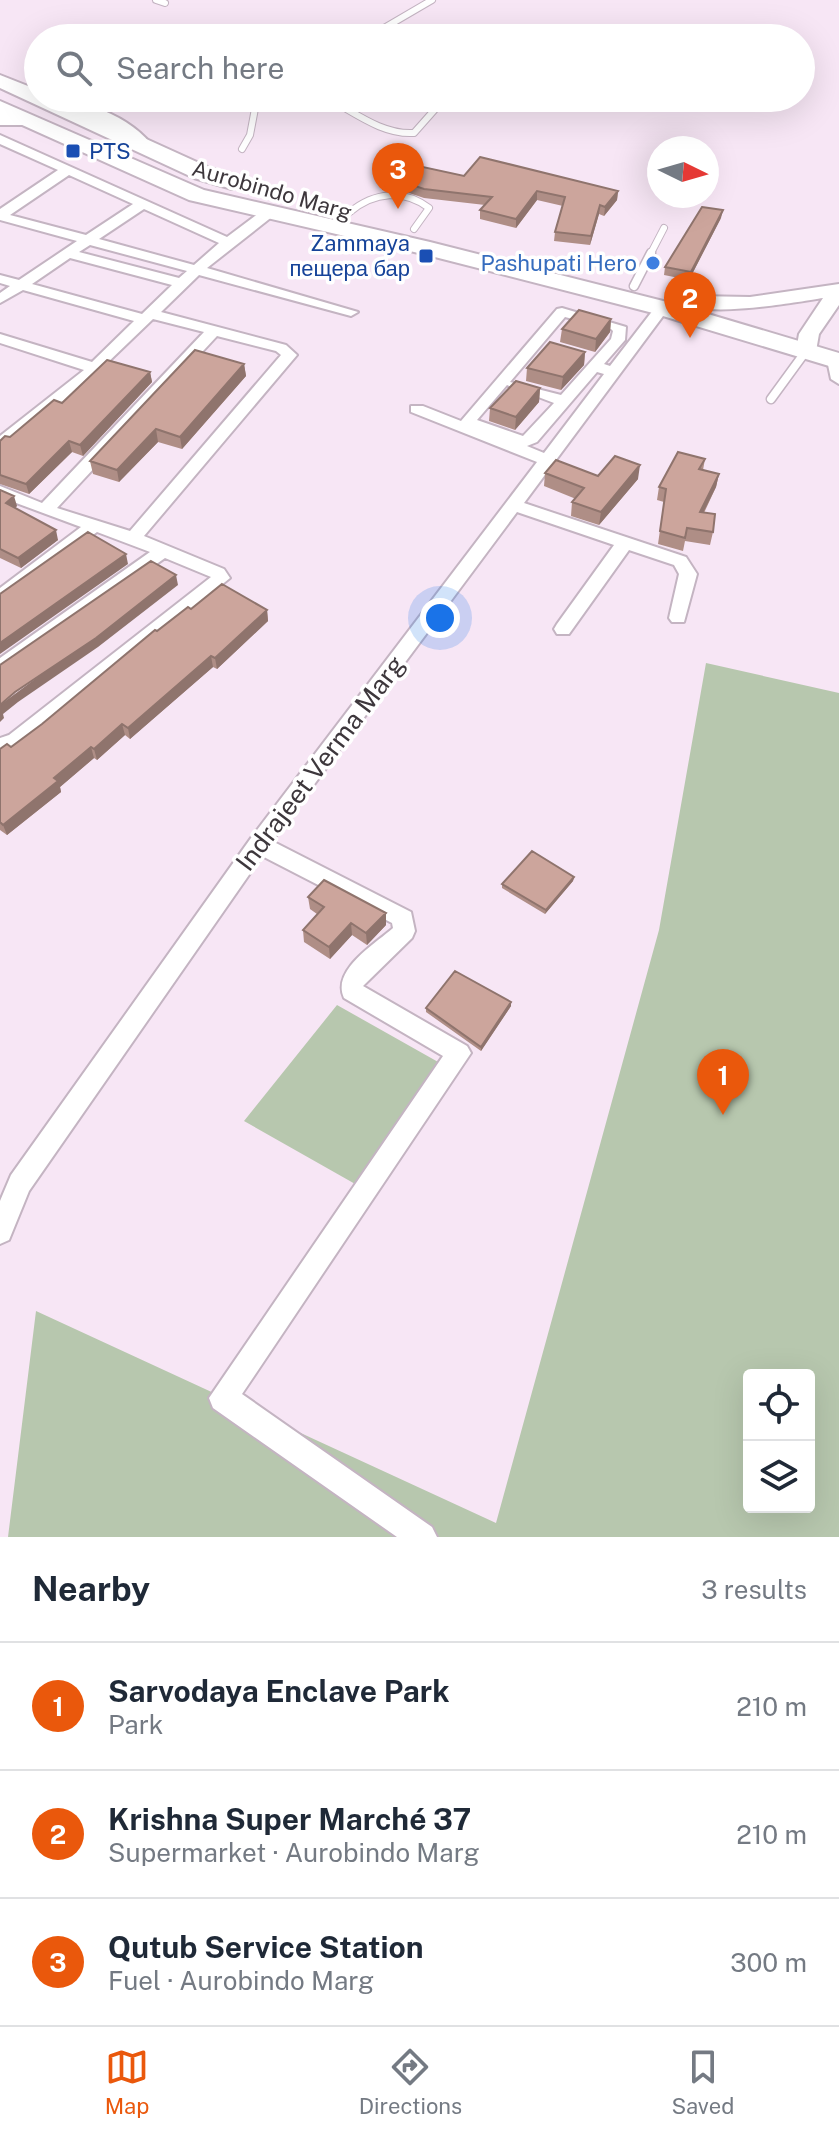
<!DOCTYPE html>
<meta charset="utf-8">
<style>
body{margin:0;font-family:"Public Sans",sans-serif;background:#f2f2f3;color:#1f2937}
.controls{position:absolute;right:24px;bottom:24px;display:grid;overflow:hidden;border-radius:8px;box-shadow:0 8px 32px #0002}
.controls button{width:72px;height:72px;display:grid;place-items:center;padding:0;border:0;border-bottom:2px solid #e0e1e3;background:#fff;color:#1f2937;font:40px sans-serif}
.compass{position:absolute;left:647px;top:136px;width:72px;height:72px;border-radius:50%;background:#fff;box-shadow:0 8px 32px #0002;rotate:95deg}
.you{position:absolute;left:440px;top:618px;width:28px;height:28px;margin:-20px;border:6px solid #fff;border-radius:50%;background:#1a73e8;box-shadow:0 0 0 12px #1a73e833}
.badge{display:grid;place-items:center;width:52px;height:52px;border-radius:50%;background:#ea580c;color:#fff;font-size:26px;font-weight:700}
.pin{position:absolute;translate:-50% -66px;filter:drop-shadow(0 2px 4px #0008)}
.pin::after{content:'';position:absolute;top:42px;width:28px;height:24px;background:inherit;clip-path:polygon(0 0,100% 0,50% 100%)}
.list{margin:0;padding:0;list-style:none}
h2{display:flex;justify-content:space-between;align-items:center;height:104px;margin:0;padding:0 32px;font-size:34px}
h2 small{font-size:26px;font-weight:400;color:#747a83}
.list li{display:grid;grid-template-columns:52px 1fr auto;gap:24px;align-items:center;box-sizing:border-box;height:128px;padding:0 32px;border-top:2px solid #e0e1e3}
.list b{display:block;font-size:30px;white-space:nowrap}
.list p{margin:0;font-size:26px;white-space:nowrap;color:#747a83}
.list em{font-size:26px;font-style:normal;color:#747a83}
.icon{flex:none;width:44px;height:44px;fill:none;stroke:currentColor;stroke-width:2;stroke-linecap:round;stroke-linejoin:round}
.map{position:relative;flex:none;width:839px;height:1537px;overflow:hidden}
.search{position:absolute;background:#fff;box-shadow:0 8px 32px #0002;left:24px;right:24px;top:24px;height:88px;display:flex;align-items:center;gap:20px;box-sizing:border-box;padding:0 28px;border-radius:44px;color:#747a83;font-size:30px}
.sheet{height:488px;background:#fff}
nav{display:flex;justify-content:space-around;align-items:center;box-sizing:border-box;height:112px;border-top:2px solid #e0e1e3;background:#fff;font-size:22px;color:#747a83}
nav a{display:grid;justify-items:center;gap:4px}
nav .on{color:#ea580c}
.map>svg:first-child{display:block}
.green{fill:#b7c7ae;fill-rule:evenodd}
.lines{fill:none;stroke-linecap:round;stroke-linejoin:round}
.service-far1-casing{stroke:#c4b4c2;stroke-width:8}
.service-casing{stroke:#c4b4c2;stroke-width:11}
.minor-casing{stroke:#c4b4c2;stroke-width:4}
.secondary-casing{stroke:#c4b4c2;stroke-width:4}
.trunk-casing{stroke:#c4b4c2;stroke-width:4}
.service-far1{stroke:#fff;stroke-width:6}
.service{stroke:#fff;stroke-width:8}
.minor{fill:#fff;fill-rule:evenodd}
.secondary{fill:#fff;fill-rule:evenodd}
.trunk{fill:#fff;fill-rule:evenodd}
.wall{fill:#af8e86}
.shaded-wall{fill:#8f746d}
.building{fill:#cca59c;stroke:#8f746d;stroke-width:2}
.transit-dot{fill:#1a4fb4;stroke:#fff;stroke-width:3}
.shop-dot{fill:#3f7fe0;stroke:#fff;stroke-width:3}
.labels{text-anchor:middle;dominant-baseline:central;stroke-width:7;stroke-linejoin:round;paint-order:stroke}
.far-transit-label{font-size:22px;fill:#164399;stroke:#fff;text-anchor:start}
.far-street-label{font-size:22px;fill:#3d373c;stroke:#fff}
.far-shop-label{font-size:22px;fill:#366cbe;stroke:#fff;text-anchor:end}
.street-label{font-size:26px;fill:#3d373c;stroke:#fff}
</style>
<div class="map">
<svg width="839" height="1537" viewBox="0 0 839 1537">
<rect width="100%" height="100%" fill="#f7e6f5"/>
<path class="green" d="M706 663 839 693V1537H8L36 1311 496 1523 659 930ZM749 1375H809V1507H749Z
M337 1005 447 1067 364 1189 244 1121Z"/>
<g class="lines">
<defs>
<path id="service-far1" d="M156 0 165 3
M388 26 422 38
M367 38 432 0
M327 98C354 112 382 135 414 133L445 98
M242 149 250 135 257 98
M350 212C374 192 404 189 429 208L414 229
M650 255 664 228"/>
<path id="service" d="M634 286 651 253
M771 399 806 351"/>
<path id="minor" d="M38 95V98C81 98 130 114 156 150L146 153C120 118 78 111 38 101Z
M0 135 227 237 263 210H273V216L207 268 358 312 351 316 199 275 161 312 286 345 297 355 144 536 224 569 230 578 22 746 0 752V738L9 735 211 577 165 558 0 674V658L150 552 97 532 0 603V588L81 527 0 497V486L42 503 204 332 153 319 79 390 0 449V436L84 370 0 343V334L92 362 134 321 23 290 0 303V293L10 286 0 283V275L19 280 77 241 0 220V209L58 170 0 144ZM69 175 133 204 86 235 10 215ZM144 209 219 243 194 265 99 239ZM90 245 187 271 179 278 79 252ZM70 258 172 285 142 314 32 284ZM217 336 276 351 281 355 130 531 57 508Z
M662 304 669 308 524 503 686 557 697 574 684 622H672L669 618 679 574 674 565 629 550 569 634H557L554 629 557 624 614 545 517 512 272 841 411 912 415 931 412 938 363 986 467 1046 471 1053 242 1394 432 1527 437 1537H397L213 1408 209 1398 443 1056 344 998C331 970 375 944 393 928L392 923 262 856 29 1191 9 1240 0 1244V1201L11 1175 251 838 537 462 411 412V406H423L461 421 557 309 562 308 626 327 625 340 604 364 610 366 657 305ZM565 317 611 329 613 331 611 339 561 395 510 382ZM597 372 604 374 544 453 527 446 537 442ZM507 385 554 403 523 436 477 420Z
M835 355 839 356V384L831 379 827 360Z"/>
<path id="secondary" d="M0 115H25L34 120 25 125H0Z
M839 284V305L819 334 816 351 806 357 796 351 799 334 823 298C798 302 701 319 685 302L695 296 750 297Z"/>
<path id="trunk" d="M0 75 38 90V98H56L210 168 240 177 243 182 232 189 194 178 0 88Z
M0 101 204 190 430 242 671 303 839 353V369L653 313 427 255 189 200 0 115Z"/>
</defs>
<use href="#service-far1" class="service-far1-casing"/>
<use href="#service" class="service-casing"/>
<use href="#minor" class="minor-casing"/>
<use href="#secondary" class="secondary-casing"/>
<use href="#trunk" class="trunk-casing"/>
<use href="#service-far1" class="service-far1"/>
<use href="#service" class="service"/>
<use href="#minor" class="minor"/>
<use href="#secondary" class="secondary"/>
<use href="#trunk" class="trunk"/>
</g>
<path class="wall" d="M464 176 618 191 617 200 604 216 599 214 590 245 554 241 555 232 563 206 537 200 516 228 480 219V210L485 205 424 198 400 190H382V181Z
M721 218 689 280 664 275 665 267Z
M611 319 610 332 595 352 560 342 562 329Z
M585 352 584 365 561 390 526 381 527 368Z
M244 364 246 376 182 449 158 442 119 482 93 474 90 461Z
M150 372 152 382 83 456 72 452 29 494 0 484V441L10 437 62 403Z
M540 388 539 402 515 430 489 421 490 408Z
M705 459 703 470 719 474 716 487 704 513 713 532 710 545 685 541 683 551 658 544 664 502 657 500 659 487Z
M545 473 598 476 638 479 599 525 571 516 572 502 576 499 544 486Z
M0 490 17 506 15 508 58 540 21 568 0 558Z
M191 609 267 610 268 621 217 669 213 667 130 739 125 735 97 760 94 758 60 787 61 792 7 835 0 830V749L11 747 42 724 157 631Z
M574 877 573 881 545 914 502 888V884Z
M308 897 386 925 367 945 352 935 330 959 304 942 303 930 317 914 310 909Z
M511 1006 481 1051 426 1012V1008Z"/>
<path class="shaded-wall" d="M537 191V200L516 228V219Z
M618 191 617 200 604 216 605 207Z
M600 205 599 214 590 245 591 236Z
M723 210 721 218 689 280 691 272Z
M611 319 610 332 595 352 596 339Z
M585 352 584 365 561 390 563 377Z
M244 364 246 376 182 449 180 437Z
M150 372 152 382 83 456 80 445Z
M540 388 539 402 515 430 516 417Z
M156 429 158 442 119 482 117 470Z
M69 441 72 452 29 494 26 484Z
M640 465 638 479 599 525 601 512Z
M719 474 716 487 697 525 700 512Z
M14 496 17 506 9 513 6 503Z
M56 530 58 540 21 568 18 558Z
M126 554 128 564 0 654V643Z
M176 575 178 585 98 647 18 702 3 714 4 718 0 722V705Z
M267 610 268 621 217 669 215 658Z
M211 656 213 667 130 739 128 728Z
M122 724 125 735 97 760 94 749Z
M91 747 94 758 60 787 61 792 7 835 3 825 54 778Z
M574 877 573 881 545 914 546 910Z
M386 913V925L367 945 366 933Z
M351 923 352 935 330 959 329 947Z
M511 1002V1006L481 1051V1047Z"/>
<path class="building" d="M480 157 618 191 605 207 600 205 591 236 555 232 565 197 537 191 516 219 480 210 492 197 424 189 400 181H382L400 162 464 176Z
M702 207 723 210 691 272 665 267Z
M579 310 611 319 596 339 562 329Z
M550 342 585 352 563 377 527 368Z
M195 350 244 364 180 437 156 429 117 470 90 461Z
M107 360 150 372 80 445 69 441 26 484 0 475V441L5 436 10 437 54 400 62 403Z
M516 381 540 388 516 417 490 408Z
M678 452 705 459 699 469 719 474 700 512 715 514 713 532 687 528 685 538 660 531 666 489 659 487Z
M615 456 640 465 601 512 572 502 584 488 545 473 556 460 598 476Z
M0 490 14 496 6 503 56 530 18 558 0 549Z
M88 532 126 554 0 643V594Z
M151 561 176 575 96 638 15 692 0 705V665Z
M222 584 267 610 215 658 211 656 128 728 122 724 94 749 91 747 54 778 58 781 3 825 0 822V749L7 744 11 747 42 724 155 630 157 631 188 607 191 609Z
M532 851 574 877 546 910 502 884Z
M324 880 386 913 366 933 351 923 329 947 303 930 324 907 308 897Z
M455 971 511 1002 481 1047 426 1008Z"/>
<g class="transit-dot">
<rect x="65" y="143" width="16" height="16" rx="4"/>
<rect x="418" y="248" width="16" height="16" rx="4"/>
</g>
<circle class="shop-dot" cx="653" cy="263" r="8"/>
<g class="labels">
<g class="far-transit-label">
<text x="89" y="151">PTS</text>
<text x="410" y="243" text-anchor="end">Zammaya<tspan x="410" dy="25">пещера бар</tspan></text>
</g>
<g class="far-street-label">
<text transform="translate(272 190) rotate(16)">Aurobindo Marg</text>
</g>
<g class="far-shop-label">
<text x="637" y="263">Pashupati Hero</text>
</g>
<g class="street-label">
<text transform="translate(320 763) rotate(-53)">Indrajeet Verma Marg</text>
</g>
</g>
</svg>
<div class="controls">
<button><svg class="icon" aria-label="locate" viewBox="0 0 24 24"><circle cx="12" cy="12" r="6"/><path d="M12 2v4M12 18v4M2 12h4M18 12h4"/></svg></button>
<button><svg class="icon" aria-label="layers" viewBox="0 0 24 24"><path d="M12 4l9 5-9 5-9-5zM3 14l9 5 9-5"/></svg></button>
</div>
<svg class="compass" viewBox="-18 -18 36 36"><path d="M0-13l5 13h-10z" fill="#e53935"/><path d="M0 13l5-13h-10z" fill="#747a83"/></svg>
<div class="you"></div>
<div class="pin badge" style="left:723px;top:1115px">1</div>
<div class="pin badge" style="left:690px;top:338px">2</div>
<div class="pin badge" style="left:398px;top:209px">3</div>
<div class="search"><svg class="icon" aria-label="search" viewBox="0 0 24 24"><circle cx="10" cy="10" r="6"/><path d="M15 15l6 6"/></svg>Search here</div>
</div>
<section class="sheet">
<h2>Nearby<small>3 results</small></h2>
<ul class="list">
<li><span class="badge">1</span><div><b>Sarvodaya Enclave Park</b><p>Park</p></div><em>210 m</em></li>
<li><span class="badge">2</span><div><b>Krishna Super Marché 37</b><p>Supermarket · Aurobindo Marg</p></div><em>210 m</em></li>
<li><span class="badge">3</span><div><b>Qutub Service Station</b><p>Fuel · Aurobindo Marg</p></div><em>300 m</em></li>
</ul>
</section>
<nav>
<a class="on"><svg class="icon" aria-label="map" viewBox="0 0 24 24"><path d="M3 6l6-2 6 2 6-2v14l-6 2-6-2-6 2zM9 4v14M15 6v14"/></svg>Map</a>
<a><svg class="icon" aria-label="directions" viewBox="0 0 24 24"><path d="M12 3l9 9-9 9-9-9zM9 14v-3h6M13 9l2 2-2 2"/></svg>Directions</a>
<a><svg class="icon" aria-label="saved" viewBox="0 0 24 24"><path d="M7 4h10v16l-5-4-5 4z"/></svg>Saved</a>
</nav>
